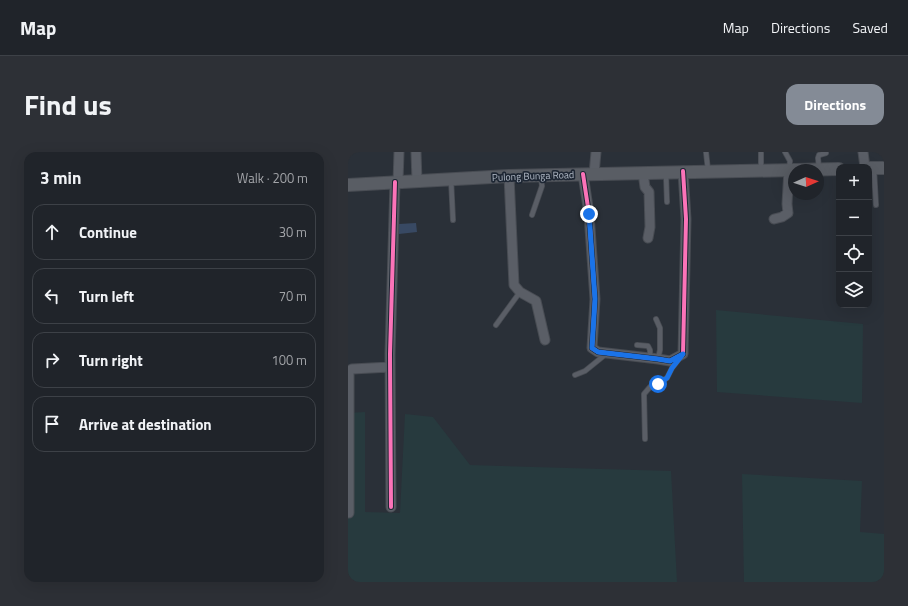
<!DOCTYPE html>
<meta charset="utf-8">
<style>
body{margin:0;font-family:"Titillium Web",sans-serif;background:#2d3036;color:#f1f3f6}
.controls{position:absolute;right:12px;top:12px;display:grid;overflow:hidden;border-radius:8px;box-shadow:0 4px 16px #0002}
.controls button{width:36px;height:36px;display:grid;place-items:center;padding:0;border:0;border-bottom:1px solid #3d4147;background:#20242a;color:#f1f3f6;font:20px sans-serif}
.compass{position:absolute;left:440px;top:12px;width:36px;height:36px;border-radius:50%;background:#20242a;box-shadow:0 4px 16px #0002;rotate:87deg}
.stop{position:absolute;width:12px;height:12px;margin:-9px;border:3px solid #1a73e8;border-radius:50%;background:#fff}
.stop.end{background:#1a73e8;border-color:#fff;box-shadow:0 1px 4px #0008}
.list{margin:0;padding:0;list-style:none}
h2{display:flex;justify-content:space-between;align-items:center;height:52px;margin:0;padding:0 16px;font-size:17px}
h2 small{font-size:13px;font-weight:400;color:#a2a4a8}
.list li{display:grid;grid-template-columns:26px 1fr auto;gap:12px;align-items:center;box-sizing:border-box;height:56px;margin:0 8px 8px;padding:0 8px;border:1px solid #3d4147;border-radius:12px}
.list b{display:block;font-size:15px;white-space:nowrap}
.list em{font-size:13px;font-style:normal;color:#a2a4a8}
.icon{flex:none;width:22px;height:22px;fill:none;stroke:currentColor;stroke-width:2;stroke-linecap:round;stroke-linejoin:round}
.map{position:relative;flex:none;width:536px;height:430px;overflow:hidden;border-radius:12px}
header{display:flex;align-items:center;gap:24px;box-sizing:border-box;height:56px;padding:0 20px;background:#20242a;border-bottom:1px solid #3d4147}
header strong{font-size:19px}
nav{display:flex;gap:22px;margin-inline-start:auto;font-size:14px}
.intro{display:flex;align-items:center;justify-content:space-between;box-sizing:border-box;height:96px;padding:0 24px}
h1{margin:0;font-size:28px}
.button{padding:10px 18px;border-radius:12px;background:#848b96;color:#fff;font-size:14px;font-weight:700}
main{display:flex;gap:24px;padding:0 24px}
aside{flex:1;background:#20242a;border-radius:12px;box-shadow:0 4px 16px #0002}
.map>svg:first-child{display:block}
.green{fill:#273a3e}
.water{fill:#384963}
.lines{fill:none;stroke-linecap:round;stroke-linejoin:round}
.lane-casing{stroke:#484c53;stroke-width:6}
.street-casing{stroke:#484c53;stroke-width:11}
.secondary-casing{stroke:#484c53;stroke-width:14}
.lane{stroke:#5a5e66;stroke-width:4.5}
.street{stroke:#5a5e66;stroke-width:9}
.secondary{stroke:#595d64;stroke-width:12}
.cycleway-casing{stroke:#1d2633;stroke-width:6}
.cycleway{stroke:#fb73b8;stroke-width:4}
.route{stroke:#1a73e8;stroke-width:5}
.labels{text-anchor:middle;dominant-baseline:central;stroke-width:3.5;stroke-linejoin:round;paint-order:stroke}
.street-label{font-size:10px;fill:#b4bcc9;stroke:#1d2633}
</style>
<header>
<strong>Map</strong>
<nav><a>Map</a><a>Directions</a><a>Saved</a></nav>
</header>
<div class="intro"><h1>Find us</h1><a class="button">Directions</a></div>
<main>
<aside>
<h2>3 min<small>Walk · 200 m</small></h2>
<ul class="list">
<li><svg class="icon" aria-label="ahead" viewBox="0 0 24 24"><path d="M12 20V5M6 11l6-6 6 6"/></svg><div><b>Continue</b></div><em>30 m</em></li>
<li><svg class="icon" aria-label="left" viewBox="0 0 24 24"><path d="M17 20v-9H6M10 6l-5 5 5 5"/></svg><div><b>Turn left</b></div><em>70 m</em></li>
<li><svg class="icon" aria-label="right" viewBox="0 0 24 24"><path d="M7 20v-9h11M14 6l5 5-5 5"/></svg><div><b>Turn right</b></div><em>100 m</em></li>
<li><svg class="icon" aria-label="arrive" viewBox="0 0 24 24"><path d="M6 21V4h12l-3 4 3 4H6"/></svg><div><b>Arrive at destination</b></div></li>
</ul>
</aside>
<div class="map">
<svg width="536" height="430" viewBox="0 0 536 430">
<rect width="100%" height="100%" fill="#2a3038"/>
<path class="green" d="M368 158 515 172 514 251 369 240Z
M17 260V360L52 361 57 262 85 265 122 313 323 319 329 430H0V261Z
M394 322 514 329 512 380 536 382V430H396Z"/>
<path class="water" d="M68 71 69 80 51 82V72Z"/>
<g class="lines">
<defs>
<path id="lane" d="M358 0 360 18
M437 0 442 9 441 17
M413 1V18
M471 17 470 6 471 3 478 1
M526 17 528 53
M318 22 319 50
M103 27 105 68
M184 63 194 34 193 25
M308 167 312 176V198L310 207
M148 173 172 140
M289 193 300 194 302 198V206
M227 223 237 219 258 202
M297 287 296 242 302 235 319 226 324 216 331 207"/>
<path id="street" d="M68 0 69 29
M515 0 517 15
M295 21 297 35 301 40 302 75 300 86
M235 22 241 62 247 147 244 196 250 200 310 207 322 209 335 202 338 67 335 19
M246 22 248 0
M161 24 166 133 172 140 188 149 197 188
M50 30 51 0
M426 67 434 65 440 61 439 52 441 17
M43 355 42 202 47 30
M1 361V219L4 217 42 215"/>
<path id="secondary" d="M521 16H536
M0 33 161 24 491 17"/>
</defs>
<use href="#lane" class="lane-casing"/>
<use href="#street" class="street-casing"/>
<use href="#secondary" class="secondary-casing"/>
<use href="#lane" class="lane"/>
<use href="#street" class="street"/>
<use href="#secondary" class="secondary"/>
<defs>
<path id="cycleway" d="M235 22 241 62 247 147 244 196 250 200 310 207 322 209 335 202 338 67 335 19
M43 355 42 202 47 30"/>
</defs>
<use href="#cycleway" class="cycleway-casing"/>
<use href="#cycleway" class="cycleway"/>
</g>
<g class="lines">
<path class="route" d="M241 62 247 147 244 196 250 200 310 207 322 209 335 202 324 216 319 226 310 232"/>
</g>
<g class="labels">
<g class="street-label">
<text transform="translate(185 24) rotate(-2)">Pulong Bunga Road</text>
</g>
</g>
</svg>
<div class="controls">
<button>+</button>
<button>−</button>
<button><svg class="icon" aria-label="locate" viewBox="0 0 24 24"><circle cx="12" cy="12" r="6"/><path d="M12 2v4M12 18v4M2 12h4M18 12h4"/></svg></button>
<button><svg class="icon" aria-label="layers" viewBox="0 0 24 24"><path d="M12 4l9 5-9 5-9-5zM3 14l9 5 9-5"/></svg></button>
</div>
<svg class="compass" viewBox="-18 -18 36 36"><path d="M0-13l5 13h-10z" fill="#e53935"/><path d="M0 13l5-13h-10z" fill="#a2a4a8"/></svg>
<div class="stop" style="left:310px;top:232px"></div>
<div class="stop end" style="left:241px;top:62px"></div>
</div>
</main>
